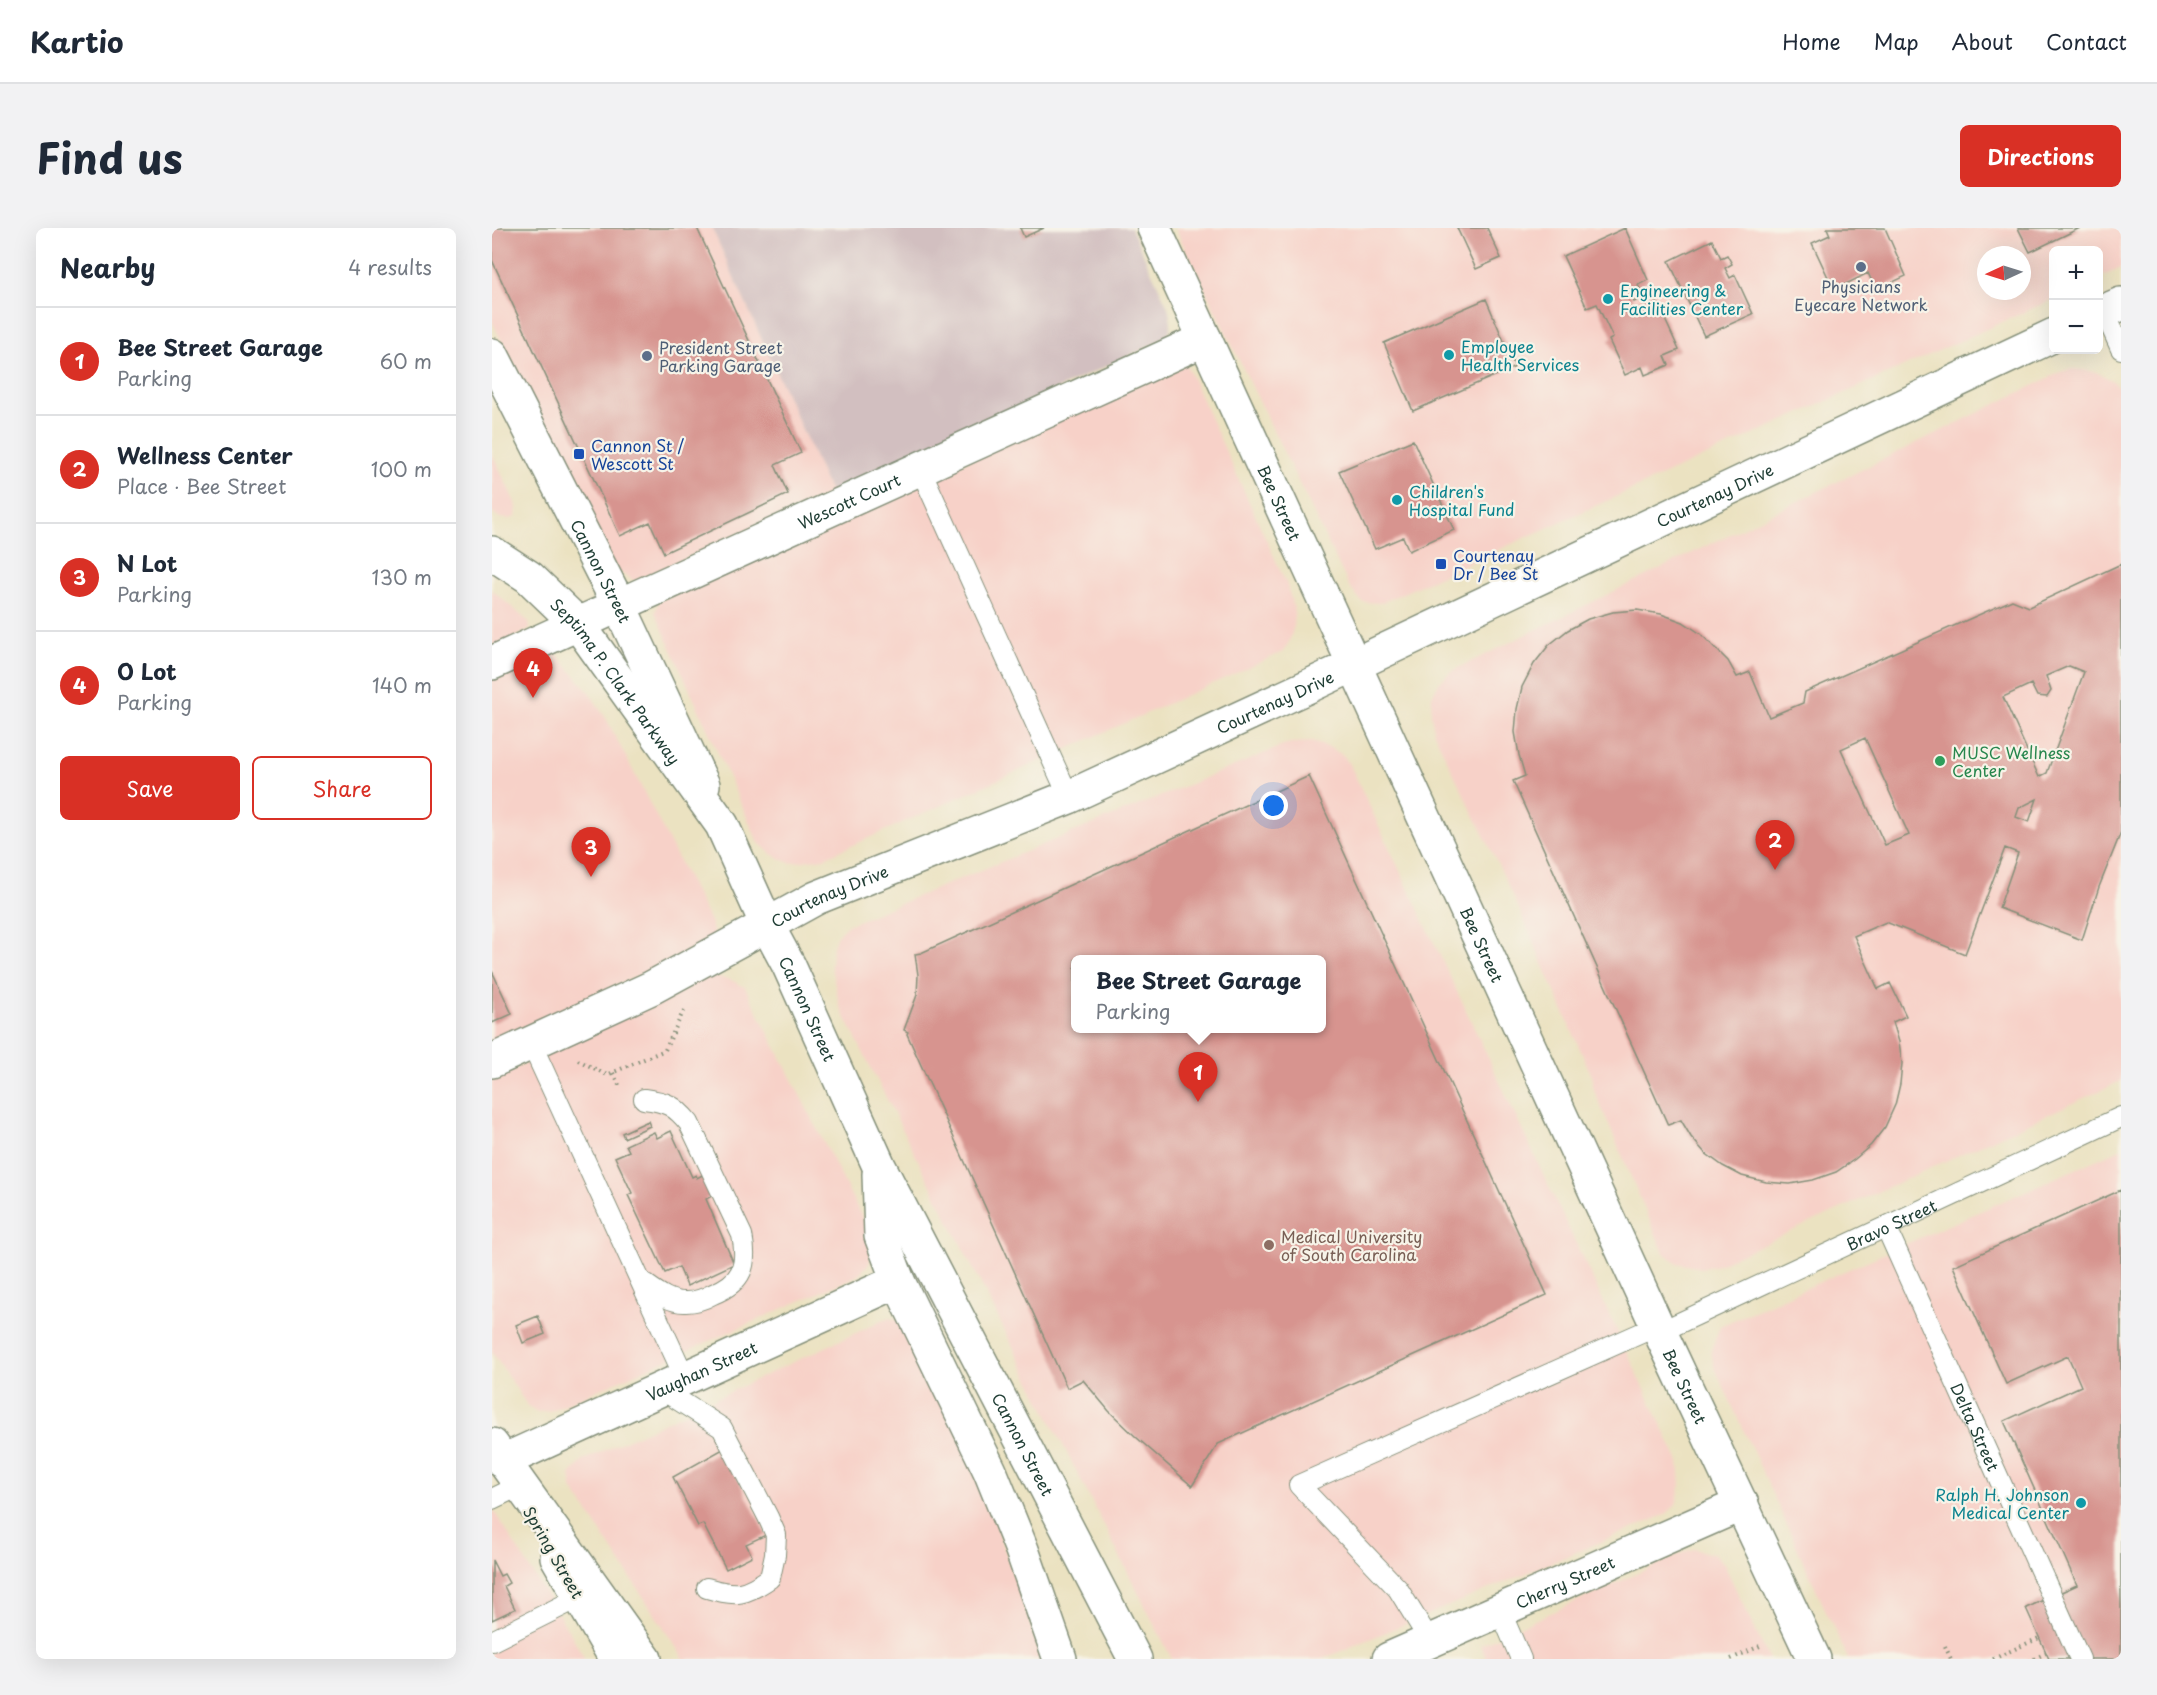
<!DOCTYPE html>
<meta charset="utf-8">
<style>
body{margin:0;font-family:"Playpen Sans",sans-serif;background:#f2f2f3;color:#1f2937}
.controls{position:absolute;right:18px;top:18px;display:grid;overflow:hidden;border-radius:9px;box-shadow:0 6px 24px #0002}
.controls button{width:54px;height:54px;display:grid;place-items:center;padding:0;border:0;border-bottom:2px solid #e0e1e3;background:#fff;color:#1f2937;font:30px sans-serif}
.compass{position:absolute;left:1485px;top:18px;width:54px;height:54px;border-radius:50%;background:#fff;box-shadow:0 6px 24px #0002;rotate:266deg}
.you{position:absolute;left:782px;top:578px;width:21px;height:21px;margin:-15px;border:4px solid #fff;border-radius:50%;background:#1a73e8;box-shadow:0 0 0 9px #1a73e833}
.badge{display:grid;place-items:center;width:39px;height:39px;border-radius:50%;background:#d93025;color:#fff;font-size:20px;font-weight:700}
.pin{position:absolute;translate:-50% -50px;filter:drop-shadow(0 2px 3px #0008)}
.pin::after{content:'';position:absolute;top:32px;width:21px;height:18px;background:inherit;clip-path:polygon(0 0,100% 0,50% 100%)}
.popup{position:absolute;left:579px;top:727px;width:255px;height:78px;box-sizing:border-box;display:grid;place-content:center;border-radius:9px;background:#fff;filter:drop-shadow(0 2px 4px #0005);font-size:20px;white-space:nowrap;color:#747a83}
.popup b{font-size:22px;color:#1f2937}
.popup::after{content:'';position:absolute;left:50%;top:100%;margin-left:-12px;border:12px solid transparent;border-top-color:#fff}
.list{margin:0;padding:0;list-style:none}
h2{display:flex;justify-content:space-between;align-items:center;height:78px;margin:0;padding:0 24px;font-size:26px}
h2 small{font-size:20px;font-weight:400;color:#747a83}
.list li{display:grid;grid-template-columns:39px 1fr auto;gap:18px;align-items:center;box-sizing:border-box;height:108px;padding:0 24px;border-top:2px solid #e0e1e3}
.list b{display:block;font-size:22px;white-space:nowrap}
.list p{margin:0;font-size:20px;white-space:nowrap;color:#747a83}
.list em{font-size:20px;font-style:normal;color:#747a83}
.actions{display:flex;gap:12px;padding:18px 24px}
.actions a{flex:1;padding:14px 0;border:2px solid #d93025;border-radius:9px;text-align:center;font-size:21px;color:#d93025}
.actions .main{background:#d93025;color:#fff}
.map{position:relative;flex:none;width:1629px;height:1431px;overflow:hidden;border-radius:9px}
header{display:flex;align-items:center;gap:36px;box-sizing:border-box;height:84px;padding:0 30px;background:#fff;border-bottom:2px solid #e0e1e3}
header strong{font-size:28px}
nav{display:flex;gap:33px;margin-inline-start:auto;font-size:21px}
.intro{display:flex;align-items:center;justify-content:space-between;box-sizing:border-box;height:144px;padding:0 36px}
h1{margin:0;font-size:42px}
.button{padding:15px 27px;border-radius:9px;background:#d93025;color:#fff;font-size:21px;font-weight:700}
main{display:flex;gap:36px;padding:0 36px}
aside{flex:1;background:#fff;border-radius:9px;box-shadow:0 6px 24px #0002}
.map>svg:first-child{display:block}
.built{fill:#f7d1c8;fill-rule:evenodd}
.industrial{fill:#d2bfc0}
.building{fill:#d7948f;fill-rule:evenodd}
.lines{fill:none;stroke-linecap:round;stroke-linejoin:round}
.lane-casing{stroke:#85907a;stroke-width:22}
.street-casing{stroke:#85907a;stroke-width:36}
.secondary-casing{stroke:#85907a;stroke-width:36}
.primary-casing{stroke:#85907a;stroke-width:36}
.highway-casing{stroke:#85907a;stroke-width:36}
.path{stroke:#85907a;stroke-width:4;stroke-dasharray:1.5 4.5;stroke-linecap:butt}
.lane{stroke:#fff;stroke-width:20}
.street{stroke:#fff;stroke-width:33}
.secondary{stroke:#fff;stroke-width:33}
.primary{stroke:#fff;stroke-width:33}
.highway{stroke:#fff;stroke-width:33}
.service-dot{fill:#5c6f8a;stroke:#f7f3e8;stroke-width:2}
.culture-dot{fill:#0f9aa8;stroke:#f7f3e8;stroke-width:2}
.transit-dot{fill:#1a4fb4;stroke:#f7f3e8;stroke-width:2}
.leisure-dot{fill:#2e9e5b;stroke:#f7f3e8;stroke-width:2}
.education-dot{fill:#8d6e63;stroke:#f7f3e8;stroke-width:2}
.labels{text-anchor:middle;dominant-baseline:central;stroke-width:4.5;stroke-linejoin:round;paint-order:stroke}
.service-label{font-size:16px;fill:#4e5e75;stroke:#f7f3e8}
.culture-label{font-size:16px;fill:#0d838f;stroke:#f7f3e8;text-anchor:start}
.transit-label{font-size:16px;fill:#164399;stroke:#f7f3e8;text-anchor:start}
.street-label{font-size:16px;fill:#1f3d34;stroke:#f7f3e8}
.leisure-label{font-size:16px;fill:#27864d;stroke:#f7f3e8;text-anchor:start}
.education-label{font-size:16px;fill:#785e54;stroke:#f7f3e8;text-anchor:start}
</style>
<header>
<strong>Kartio</strong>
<nav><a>Home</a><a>Map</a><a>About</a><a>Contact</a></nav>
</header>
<div class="intro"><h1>Find us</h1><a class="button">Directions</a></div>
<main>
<aside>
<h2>Nearby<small>4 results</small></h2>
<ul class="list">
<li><span class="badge">1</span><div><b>Bee Street Garage</b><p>Parking</p></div><em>60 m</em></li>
<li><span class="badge">2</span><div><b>Wellness Center</b><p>Place · Bee Street</p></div><em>100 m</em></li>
<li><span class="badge">3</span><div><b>N Lot</b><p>Parking</p></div><em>130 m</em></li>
<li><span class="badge">4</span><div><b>O Lot</b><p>Parking</p></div><em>140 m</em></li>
</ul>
<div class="actions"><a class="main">Save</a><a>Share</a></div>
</aside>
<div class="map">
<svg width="1629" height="1431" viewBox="0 0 1629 1431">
<rect width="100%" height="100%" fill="#f7f3e8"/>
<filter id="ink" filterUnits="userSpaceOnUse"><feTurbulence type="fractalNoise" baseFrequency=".0167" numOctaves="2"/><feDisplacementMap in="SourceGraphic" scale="12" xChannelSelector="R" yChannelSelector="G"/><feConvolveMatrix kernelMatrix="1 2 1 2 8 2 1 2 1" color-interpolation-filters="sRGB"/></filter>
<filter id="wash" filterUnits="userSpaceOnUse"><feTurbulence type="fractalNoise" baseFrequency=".008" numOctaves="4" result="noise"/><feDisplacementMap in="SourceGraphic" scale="24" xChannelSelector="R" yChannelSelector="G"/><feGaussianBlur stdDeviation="1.35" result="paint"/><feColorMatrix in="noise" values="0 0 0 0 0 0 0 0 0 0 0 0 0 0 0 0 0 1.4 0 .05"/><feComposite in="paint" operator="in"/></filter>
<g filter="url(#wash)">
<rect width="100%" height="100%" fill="#ebe2c1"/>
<path class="built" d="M0 0H220L339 266 143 353 126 344 113 331 0 93Z
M683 0H1629V40L1607 50 1606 22H1562L1561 71 889 375 870 374 857 358ZM1494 27H1530V63H1494Z
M693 134 795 357 802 381V398L797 414 791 424 332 630 298 635 279 626 266 614 163 384 167 373Z
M1582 141 1604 144 1620 152 1629 161V853L1223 1038 1209 1040 1185 1035 1172 1025 1167 1014 1101 860V851L1021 667 942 505 939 485 940 468 947 455 958 444 1571 143Z
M0 225 25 279 24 289 17 291 8 290 0 284Z
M0 362 37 394 38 401 0 423Z
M63 424 97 464 115 492 219 695 222 708 218 715 0 814V451Z
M820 514 839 520 852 528 861 543 1187 1234 1189 1256 1184 1277 1173 1287 830 1431H680L348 779 339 739 340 722 345 707 356 697 798 515ZM583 732H829V800H583Z
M218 748 237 751 253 759 374 997 380 1021 377 1036 365 1048 58 1183 45 1184 35 1177 0 1124V852L193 755Z
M1629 921V1431H1356L1222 1138 1219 1123 1228 1098Z
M396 1090 416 1094 465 1181 550 1431H192L80 1260 78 1246 92 1232Z
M0 1280 80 1408 93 1431H0Z
M1203 1321 1223 1327 1232 1336 1277 1431H995L988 1417 1197 1322Z"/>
<path class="industrial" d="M220 0H639L676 79 679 94 677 105 664 115 339 266Z"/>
<g id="blocks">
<path class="building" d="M0 0H205L309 225 283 237 296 266 172 325 158 294 128 308 0 32Z
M528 0H552L532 9Z
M965 0H995L1009 30 984 41Z
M1133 0 1156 52 1146 57 1149 63 1139 67 1142 74 1161 65 1187 122 1173 128 1177 137 1153 147 1150 139 1133 147 1117 112 1121 110 1105 76 1095 80 1071 28Z
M1335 0H1393L1414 48 1384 62 1376 45 1342 62 1320 15 1338 7Z
M1526 0H1588L1538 24Z
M1220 12 1229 30 1235 27 1240 36 1233 40 1238 50 1243 47 1261 86 1212 108 1177 33Z
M994 71 1023 139 921 183 892 115Z
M921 212 962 302 917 323 911 309 883 321 847 243Z
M1629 336V604L1607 659 1590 712 1507 680 1526 625 1513 620 1473 726 1394 694 1362 708 1386 761 1398 755 1414 788 1401 794 1407 814 1410 835 1408 856 1403 877 1393 899 1379 917 1363 931 1344 944 1321 952 1298 956 1274 954 1250 948 1231 938 1213 925 1199 909 1189 892 1176 897 1021 553 1033 548 1027 527 1023 504 1025 481 1030 459 1042 436 1057 417 1076 402 1096 391 1121 384 1145 382 1169 386 1191 394 1209 406 1236 433 1245 449 1258 444 1277 489 1311 475 1313 464 1520 372 1537 379ZM1577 438 1592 444 1555 545 1547 549 1511 469 1539 456 1545 468 1555 469 1559 463 1554 448ZM1373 510 1417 607 1393 617 1349 521ZM1545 571 1537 594 1524 589 1527 580Z
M817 548 1055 1067 726 1216 700 1258 644 1209 617 1183 591 1152 575 1160 415 806 416 804 412 802 425 767 426 747 423 726 429 725ZM583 732H829V800H583Z
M0 743 20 786 0 795Z
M156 893 158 898 132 910 130 905Z
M179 903 200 949 204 947 205 950 216 944 226 965 214 971 242 1036 195 1058 187 1039 173 1045 136 967 140 965 123 929 137 923 134 917 162 904 165 910Z
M1629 962V1431H1557L1534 1380 1585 1357 1512 1193 1589 1158 1576 1128 1514 1156 1461 1038Z
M46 1088 53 1106 31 1115 24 1097Z
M231 1221 274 1307 254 1316 260 1328 234 1341 211 1296 206 1298 181 1249Z
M0 1332 8 1348 12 1346 17 1355 12 1358 23 1381 0 1392Z"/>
</g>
</g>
<g filter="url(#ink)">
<use href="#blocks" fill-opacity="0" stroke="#85907a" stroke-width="1.5"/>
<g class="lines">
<defs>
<g id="lane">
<path d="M1612 83 1629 121"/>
<path d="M428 240 577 569"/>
<path d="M39 815 193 1150"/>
<path id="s1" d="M1394 999 1588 1431"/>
<path d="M149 1053C162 1062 177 1075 194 1074 203 1074 214 1070 221 1066 251 1054 256 1037 250 1007L197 895C182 877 175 874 152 871"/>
<path id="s2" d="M1168 1104 1629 889"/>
<path d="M169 1161 230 1200 276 1289 284 1307 283 1327 278 1350C253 1367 245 1369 215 1360"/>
<path d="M0 1271 25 1259"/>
<path d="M1008 1382 1029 1431"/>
<path d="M0 1413 88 1369"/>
<path d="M938 1413 906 1361 807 1257 1165 1098"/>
</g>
<g id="street">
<path id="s3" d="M0 435 713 111"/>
<path d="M0 833 159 760 275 697"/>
<path id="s4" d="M11 1233 406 1053"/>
<path id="s5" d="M897 1431 1250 1276"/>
</g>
<g id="secondary">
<path id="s6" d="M662 0 1168 1104 1322 1431"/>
<path d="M1606 86 1629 76"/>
<path id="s7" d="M0 127 127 377 211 557"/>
<path id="s8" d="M275 697 324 670 577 569 817 458 1562 107"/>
</g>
<path id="primary" d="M65 1329 124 1431"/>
<g id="highway">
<path id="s9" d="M0 325 37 349 86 396 230 597 275 697 297 738 387 938 643 1431"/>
<path d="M387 946 389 1008 406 1053 498 1243 530 1322 568 1431"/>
<path d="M0 1217 153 1431"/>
</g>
</defs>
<use href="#lane" class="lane-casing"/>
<use href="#street" class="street-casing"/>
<use href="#secondary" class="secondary-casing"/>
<use href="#primary" class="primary-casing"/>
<use href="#highway" class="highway-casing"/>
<path class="path" d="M86 832 115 847 173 822 192 782
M121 845 128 859
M1453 1418 1459 1431
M1239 1431 1268 1418
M1501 1431 1547 1410
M1542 1431 1554 1425"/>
<use href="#lane" class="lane"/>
<use href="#street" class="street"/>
<use href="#secondary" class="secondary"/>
<use href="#primary" class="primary"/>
<use href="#highway" class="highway"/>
</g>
</g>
<g class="service-dot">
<circle cx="1369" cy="39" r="6"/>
<circle cx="155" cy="128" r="6"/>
</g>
<g class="culture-dot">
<circle cx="1116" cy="71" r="6"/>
<circle cx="957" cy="127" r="6"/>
<circle cx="905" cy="272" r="6"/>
<circle cx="1589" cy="1275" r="6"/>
</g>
<g class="transit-dot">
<rect x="81" y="220" width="12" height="12" rx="3"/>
<rect x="943" y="330" width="12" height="12" rx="3"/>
</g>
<circle class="leisure-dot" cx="1448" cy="533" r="6"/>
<circle class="education-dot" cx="777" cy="1017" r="6"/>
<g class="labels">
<g class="service-label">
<text x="1369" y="58">Physicians<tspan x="1369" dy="18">Eyecare Network</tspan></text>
<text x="167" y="119" text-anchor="start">President Street<tspan x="167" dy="18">Parking Garage</tspan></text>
</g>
<g class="culture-label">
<text x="1128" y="62">Engineering &amp;<tspan x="1128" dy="18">Facilities Center</tspan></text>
<text x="969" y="118">Employee<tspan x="969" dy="18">Health Services</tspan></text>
<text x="917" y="263">Children's<tspan x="917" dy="18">Hospital Fund</tspan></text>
<text x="1577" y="1266" text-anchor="end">Ralph H. Johnson<tspan x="1577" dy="18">Medical Center</tspan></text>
</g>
<g class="transit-label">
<text x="99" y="217">Cannon St /<tspan x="99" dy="18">Wescott St</tspan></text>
<text x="961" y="327">Courtenay<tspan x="961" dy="18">Dr / Bee St</tspan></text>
</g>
<g class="street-label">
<text stroke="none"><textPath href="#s8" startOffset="1041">Courtenay Drive</textPath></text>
<text stroke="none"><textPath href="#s3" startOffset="392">Wescott Court</textPath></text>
<text stroke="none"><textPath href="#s6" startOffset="302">Bee Street</textPath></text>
<text stroke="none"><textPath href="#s7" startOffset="242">Cannon Street</textPath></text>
<text stroke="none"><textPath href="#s9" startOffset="180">Septima P. Clark Parkway</textPath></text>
<text stroke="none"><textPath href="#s8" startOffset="555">Courtenay Drive</textPath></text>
<text stroke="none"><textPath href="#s8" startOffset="69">Courtenay Drive</textPath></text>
<text stroke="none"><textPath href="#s6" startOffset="788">Bee Street</textPath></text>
<text stroke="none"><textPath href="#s9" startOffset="562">Cannon Street</textPath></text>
<text stroke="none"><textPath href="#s2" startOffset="255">Bravo Street</textPath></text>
<text stroke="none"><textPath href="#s4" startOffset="218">Vaughan Street</textPath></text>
<text stroke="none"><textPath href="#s6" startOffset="1274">Bee Street</textPath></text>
<text stroke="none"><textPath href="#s1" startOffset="219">Delta Street</textPath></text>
<text stroke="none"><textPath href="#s9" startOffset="1048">Cannon Street</textPath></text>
<text transform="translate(62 1324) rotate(60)">Spring Street</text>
<text stroke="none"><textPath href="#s5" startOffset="192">Cherry Street</textPath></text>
</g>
<g class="leisure-label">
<text x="1460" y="524">MUSC Wellness<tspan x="1460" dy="18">Center</tspan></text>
</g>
<g class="education-label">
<text x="789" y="1008">Medical University<tspan x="789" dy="18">of South Carolina</tspan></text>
</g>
</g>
</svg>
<div class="controls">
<button>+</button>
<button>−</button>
</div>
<svg class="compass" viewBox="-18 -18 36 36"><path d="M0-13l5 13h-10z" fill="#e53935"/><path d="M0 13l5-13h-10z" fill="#747a83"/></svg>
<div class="you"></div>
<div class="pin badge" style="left:706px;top:874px">1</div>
<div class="popup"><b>Bee Street Garage</b>Parking</div>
<div class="pin badge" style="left:1283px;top:642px">2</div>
<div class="pin badge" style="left:99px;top:649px">3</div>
<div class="pin badge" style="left:41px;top:470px">4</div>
</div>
</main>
